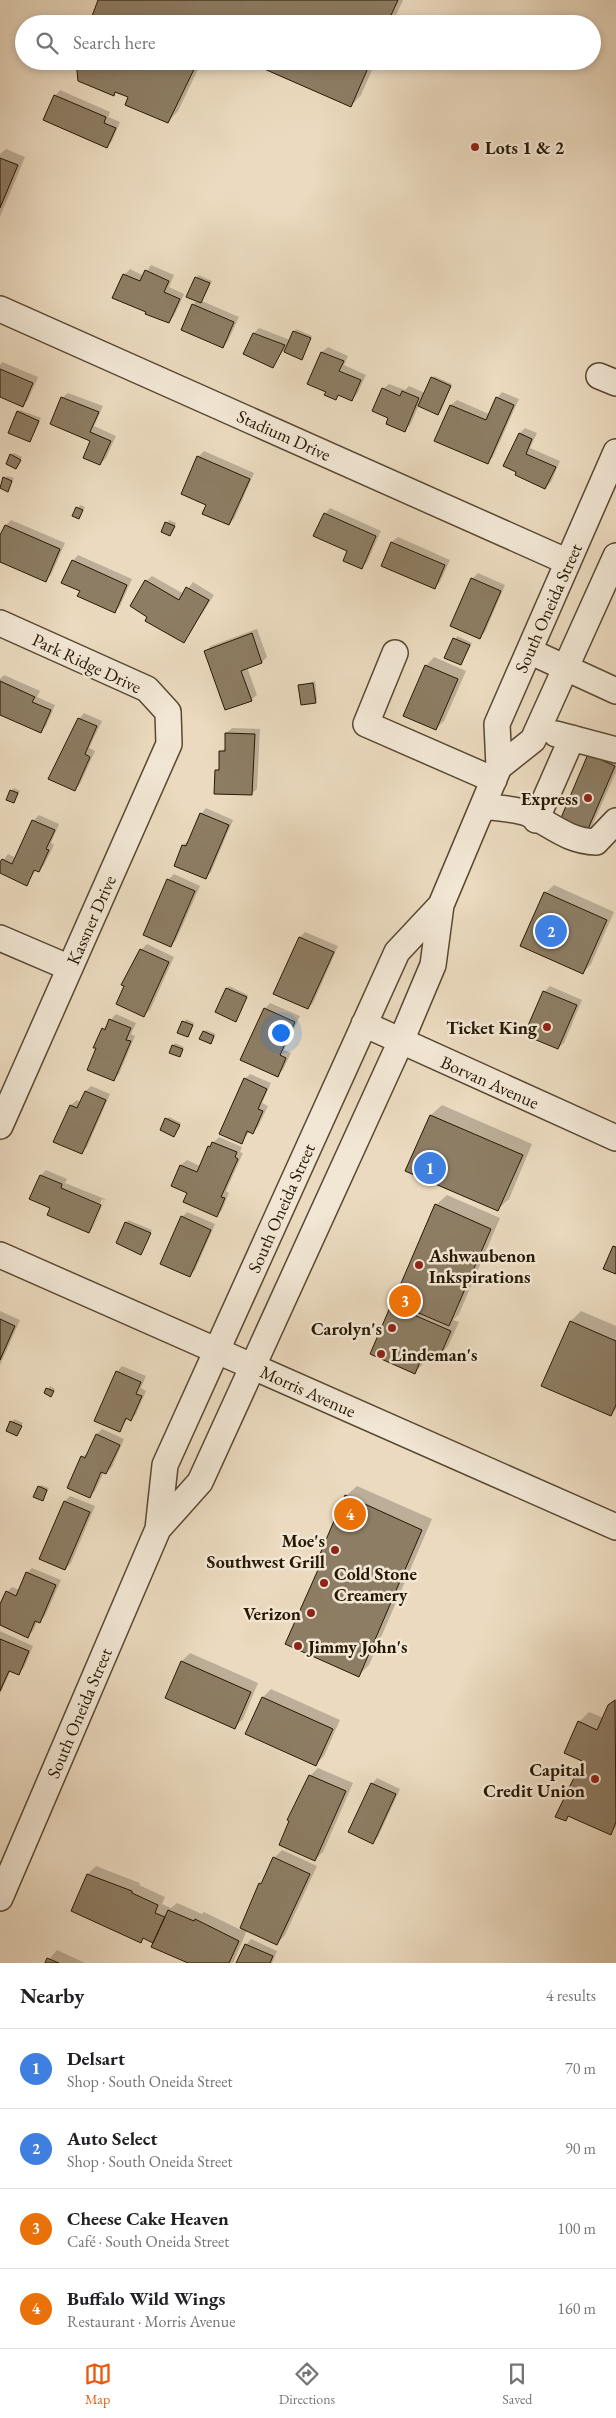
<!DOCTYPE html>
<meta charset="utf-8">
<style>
body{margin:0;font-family:"EB Garamond",serif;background:#f6f6f6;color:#202124}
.you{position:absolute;left:280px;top:1032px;width:18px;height:18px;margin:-12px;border:4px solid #fff;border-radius:50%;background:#1a73e8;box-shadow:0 0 0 8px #1a73e833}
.badge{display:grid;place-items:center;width:32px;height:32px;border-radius:50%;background:#ea580c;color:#fff;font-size:16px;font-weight:700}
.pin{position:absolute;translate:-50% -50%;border:2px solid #fff;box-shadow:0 1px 5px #0006}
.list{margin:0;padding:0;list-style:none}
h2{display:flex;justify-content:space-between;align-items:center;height:65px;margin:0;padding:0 20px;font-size:21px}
h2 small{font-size:16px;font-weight:400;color:#757577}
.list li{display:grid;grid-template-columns:32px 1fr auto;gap:15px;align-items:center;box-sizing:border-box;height:80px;padding:0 20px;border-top:1px solid #e0e0e0}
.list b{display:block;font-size:19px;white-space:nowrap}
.list p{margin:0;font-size:16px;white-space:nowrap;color:#757577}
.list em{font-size:16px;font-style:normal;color:#757577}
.icon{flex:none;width:28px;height:28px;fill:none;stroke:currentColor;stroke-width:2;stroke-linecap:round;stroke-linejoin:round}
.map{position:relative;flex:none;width:616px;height:1963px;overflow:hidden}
.search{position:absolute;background:#fff;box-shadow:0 2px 8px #0003;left:15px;right:15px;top:15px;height:55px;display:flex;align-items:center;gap:12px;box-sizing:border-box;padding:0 18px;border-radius:28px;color:#757577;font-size:19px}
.sheet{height:385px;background:#fff}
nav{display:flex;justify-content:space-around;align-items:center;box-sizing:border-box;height:70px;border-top:1px solid #e0e0e0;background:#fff;font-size:14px;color:#757577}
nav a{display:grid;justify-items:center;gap:2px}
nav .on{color:#ea580c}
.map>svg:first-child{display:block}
.shadow{fill:#0003;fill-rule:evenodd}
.building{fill:#8d7d64;stroke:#271802}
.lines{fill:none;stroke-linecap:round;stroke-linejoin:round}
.minor-casing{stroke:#584831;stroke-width:28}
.minor{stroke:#f2e7d5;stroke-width:25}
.poi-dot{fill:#8f2418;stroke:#f2e7d5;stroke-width:2}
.labels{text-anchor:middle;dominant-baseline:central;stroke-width:5;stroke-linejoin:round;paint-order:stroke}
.poi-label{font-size:18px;font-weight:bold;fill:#271802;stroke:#f2e7d5;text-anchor:end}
.street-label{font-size:18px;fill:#271802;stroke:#f2e7d5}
</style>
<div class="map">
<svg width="616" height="1963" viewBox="0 0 616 1963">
<rect width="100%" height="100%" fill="#ebdabf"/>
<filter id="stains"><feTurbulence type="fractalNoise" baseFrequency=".004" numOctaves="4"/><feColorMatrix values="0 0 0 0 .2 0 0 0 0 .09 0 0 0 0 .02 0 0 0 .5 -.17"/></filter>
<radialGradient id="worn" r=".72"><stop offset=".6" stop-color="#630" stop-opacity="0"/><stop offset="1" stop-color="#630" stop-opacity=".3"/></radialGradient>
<path class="shadow" d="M100 0H403L392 24H90Z
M77 61H202L178 111 168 122 130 97 117 91 113 95Z
M249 61H376L361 95 351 106Z
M60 90 110 112 108 117 120 122 112 141 107 147 55 96Z
M6 149 25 157 0 217V154Z
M151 265 174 275 169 287 184 294 174 316 169 321 147 312 124 275 130 269 144 276Z
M198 275 212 281 202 301 239 317 228 341 223 347 193 305 197 300 188 296Z
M259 328 290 340 296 329 312 336 301 358 283 351 272 366 254 333Z
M328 347 348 356 344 365 366 375 357 394 352 400 340 395 336 398 327 391 309 383 322 352Z
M2 362 38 377 28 400 23 405 0 396V365Z
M434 376 452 384 441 411 438 413 419 405 410 425 405 430 390 417 383 389 389 384 405 390 409 386 425 393Z
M502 392 519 399 493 457 488 462 436 440 451 405 457 400 489 414 497 398Z
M68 393 103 406 94 426 116 436 106 458 100 464 92 441 62 398Z
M20 410 41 418 30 441 18 412Z
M525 428 537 433 530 448 560 461 551 482 545 488 505 465 520 433Z
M204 451 254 473 234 519 229 524 208 504 198 457Z
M14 453 22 457 16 468 11 455Z
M7 476 14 478 7 490 5 478Z
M80 505 85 507 79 517 74 515Z
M330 508 381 531 367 562 361 568 325 514Z
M11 520 65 543 51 575 45 580 0 560V538L6 525Z
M169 520 176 523 170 535 162 532Z
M398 537 450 560 440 582 434 588 382 565 392 542Z
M78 555 132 579 120 606 115 612 81 591 73 561Z
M478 573 505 585 485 632 480 637 472 579Z
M152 576 184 594 193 582 214 595 184 642 149 616 146 581Z
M257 629 267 657 262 662 247 667 257 695 251 700 206 651 211 646Z
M457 636 472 643 461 664 446 658Z
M434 657 466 671 444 721 435 729 426 666Z
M4 675 40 691 37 697 55 705 46 726 40 732 0 714V679Z
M315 681 317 699 315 701 299 686Z
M84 713 102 721 89 748 95 751 80 784 75 789 79 719Z
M232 728 260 729 257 789 251 794 216 771 220 767 221 752 226 747V733Z
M589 755H616V772L592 826 584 835Z
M14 788 20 791 14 802 11 791Z
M206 808 233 820 211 872 205 878 175 865 183 845 189 840 201 814Z
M39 815 59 824 51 843 54 845 44 865 39 871 36 870 27 884 0 872V865L8 854 16 858 33 821Z
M174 874 200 886 176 940 171 945 168 880Z
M554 885 614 912 591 964 583 973 545 893Z
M305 932 338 946 313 1003 308 1008 300 937Z
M147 944 174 957 150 1010 144 1015 141 950Z
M229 986 248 995 236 1020 227 989Z
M550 986 582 1000 564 1043 558 1048 544 992Z
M270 1003 300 1016 284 1050 291 1053 283 1070 277 1075 265 1009Z
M116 1014 136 1023 131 1034 135 1036 119 1074 113 1080 103 1029Z
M186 1019 194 1023 188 1035 179 1032Z
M206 1030 216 1034 210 1043 204 1032Z
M175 1043 184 1047 179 1056 173 1046Z
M250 1074 271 1083 262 1103 268 1106 258 1127 253 1132 250 1131 242 1142 245 1079Z
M91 1086 110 1094 87 1147 81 1153 55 1141 71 1105 77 1100 81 1102 86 1091Z
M442 1105 532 1144 509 1199 498 1209 407 1170 431 1115Z
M169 1117 181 1123 174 1136 166 1119Z
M219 1137 242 1147 240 1152 243 1153 226 1191 229 1193 222 1210 216 1216 189 1192 172 1185 181 1165 187 1160 200 1166 209 1147Z
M46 1170 67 1179 65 1183 105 1199 94 1226 89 1232 51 1207 41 1175ZM102 1199 104 1200 93 1227H90Z
M447 1195 500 1218 459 1314 453 1320 459 1322 448 1346 440 1355 429 1350 423 1364 414 1373 371 1354 392 1305 396 1302 436 1205Z
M187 1212 215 1224 195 1270 189 1276 182 1217Z
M128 1220 152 1230 141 1253 117 1243Z
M0 1311 20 1320 0 1365Z
M581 1311 616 1326V1409L610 1415 543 1385 571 1321Z
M122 1366 146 1376 141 1388 146 1391 136 1414 131 1419 128 1418 119 1431 117 1372Z
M50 1386 55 1389 51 1395 45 1393Z
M14 1419 23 1423 17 1434 7 1430Z
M102 1429 124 1439 112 1467 106 1473 104 1472 95 1491 89 1497 82 1457 89 1452 97 1434Z
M41 1485 49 1488 43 1500 39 1487Z
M357 1486 432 1519 369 1665 359 1675 346 1496Z
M70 1496 95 1506 71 1563 65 1569V1501Z
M32 1568 61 1580 45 1616 40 1621 38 1620 33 1631 28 1636 0 1624V1607L7 1592 12 1587 19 1590 27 1573Z
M0 1631 33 1646 24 1668 18 1673 11 1670 0 1694Z
M190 1653 258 1683 243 1719 235 1727 182 1661Z
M271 1689 340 1720 324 1756 316 1764 247 1734 263 1697Z
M616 1698V1827L610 1833 570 1815 566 1820 583 1760 579 1722 589 1712 604 1718Z
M318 1768 353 1783 323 1852 314 1860 310 1776Z
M377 1778 400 1789 378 1837 373 1842 372 1784Z
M282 1850 317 1866 285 1935 277 1944 247 1930 233 1963H191L144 1938 141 1941 88 1874 96 1866 140 1883 139 1885 165 1897 162 1904 171 1908 177 1903 202 1914 204 1912 241 1930 274 1858Z
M251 1939 277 1951 272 1963H238L246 1945Z
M57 1950 85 1963H46Z"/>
<path class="building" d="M98 0H398L387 24H89Z
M76 61H198L168 123 125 105 128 97 115 92 114 96 78 81Z
M246 61H371L351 107Z
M54 95 106 117 104 123 116 128 107 148 43 120Z
M0 158 18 165 0 208Z
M145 270 169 281 164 292 180 299 169 323 145 314 146 312 112 298 123 274 140 281Z
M195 277 210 283 201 303 186 297Z
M192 304 234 322 223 348 181 330Z
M293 331 311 338 302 360 284 352Z
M253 333 285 345 273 368 243 354Z
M321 352 344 361 339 371 361 380 352 401 338 395 336 400 324 395 326 392 307 384Z
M0 369 33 383 23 407 0 397Z
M431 377 451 386 438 415 418 406Z
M382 388 400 396 402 391 419 398 405 432 386 424 388 418 372 411Z
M61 397 99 412 90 432 111 441 100 465 83 458 90 441 50 424Z
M496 397 514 405 488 464 434 441 450 405 486 420Z
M17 411 39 421 30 442 8 433Z
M519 433 532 439 526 454 556 467 545 489 515 475 516 472 503 466Z
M10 454 21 460 16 469 6 464Z
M197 456 250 479 229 525 202 514 206 505 181 494Z
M3 477 12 481 8 492 0 488Z
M76 507 83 510 79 519 72 516Z
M324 513 376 536 362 569 343 561 347 551 313 536Z
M165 522 175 526 170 536 161 532Z
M5 525 60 549 46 582 0 562V535Z
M391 542 445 565 435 589 381 566Z
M72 560 127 585 115 613 77 596 80 591 61 583Z
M471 578 501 591 480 639 450 626Z
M145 580 179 600 186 587 209 600 184 643 145 621 147 617 130 606Z
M252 633 262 663 241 671 252 701 225 710 204 651Z
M453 638 470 645 461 665 444 658Z
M425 665 458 679 436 730 403 716Z
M0 681 35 697 32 702 51 710 41 733 0 715Z
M313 683 316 703 301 705 298 685Z
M78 718 97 726 85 754 90 757 75 791 48 779Z
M225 733 255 734 252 795 214 794 215 770H219V751H225Z
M588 754 615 766 585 836 558 825Z
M10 790 18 793 14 803 6 800Z
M200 813 229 825 206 879 174 866 182 845 186 846Z
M32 820 55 830 46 849 49 850 39 872 34 870 27 886 0 873V862L2 859 12 864Z
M167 879 195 891 171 947 143 935Z
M544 892 607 920 583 974 520 946Z
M299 937 334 952 308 1009 273 994Z
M140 949 169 962 144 1017 116 1004 124 986 121 985Z
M226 988 247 997 236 1022 215 1012Z
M543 991 577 1005 558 1049 524 1035Z
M264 1008 295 1022 280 1055 286 1058 278 1077 240 1060Z
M109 1019 131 1028 126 1040 131 1041 114 1081 87 1070 96 1048H93L102 1028 105 1030Z
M182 1021 193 1025 188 1037 177 1033Z
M203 1031 214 1036 211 1044 199 1039Z
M172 1045 183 1049 180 1057 169 1053Z
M244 1078 267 1089 258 1109 263 1111 253 1134 247 1131 242 1144 219 1134Z
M85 1091 106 1100 82 1154 53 1142 70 1105 77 1108Z
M430 1115 523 1155 498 1211 405 1171Z
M165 1118 180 1125 174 1137 160 1130Z
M212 1142 237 1152 235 1157 238 1159 221 1197 225 1198 217 1217 183 1202 187 1193 171 1186 180 1165 197 1172 208 1146 210 1147Z
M40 1175 62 1184 61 1188 101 1205 89 1233 47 1215 50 1208 29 1199Z
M435 1204 491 1229 449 1326 393 1302Z
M181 1216 211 1230 190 1277 160 1264Z
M125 1222 151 1233 141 1255 116 1243Z
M613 1246 616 1247V1274L603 1269Z
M391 1305 451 1331 440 1356 425 1350 415 1374 370 1354Z
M0 1319 15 1326 0 1360Z
M570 1321 616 1341V1405L611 1416 541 1386Z
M116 1371 141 1382 136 1394 142 1396 131 1421 126 1418 120 1432 94 1421Z
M46 1388 54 1391 51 1397 44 1393Z
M10 1421 22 1426 17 1436 6 1431Z
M96 1434 120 1445 106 1474 101 1472 90 1498 67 1488 81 1456 85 1458Z
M38 1486 47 1490 43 1501 33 1497Z
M345 1495 422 1530 359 1677 285 1644 321 1563 317 1561Z
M64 1501 90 1512 65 1570 39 1559Z
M26 1572 56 1585 40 1623 35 1621 28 1638 0 1625V1604L6 1591 16 1596Z
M0 1639 29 1651 19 1675 9 1671 0 1691Z
M181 1661 251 1692 235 1729 165 1698Z
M262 1697 333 1729 316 1766 245 1734Z
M615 1700 616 1822 611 1835 568 1816 566 1821 555 1817 582 1761 564 1753 578 1721 597 1730 608 1705Z
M309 1775 346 1791 315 1861 279 1845 289 1821 287 1820Z
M371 1783 396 1794 373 1844 348 1832Z
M273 1857 310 1874 277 1945 240 1928 259 1883 261 1884Z
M87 1874 132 1891V1893L158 1905 155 1913 165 1917 153 1943 143 1938 141 1943 71 1911Z
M168 1910 194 1921 195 1919 239 1941 229 1963H188L151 1947Z
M245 1944 273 1956 270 1963H236Z
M47 1958 59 1963H45Z"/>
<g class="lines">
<defs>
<path id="minor" d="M0 309 568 562
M599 376 616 383
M0 623 147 689 168 712 169 744 0 1126
M529 651 616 691
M395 653 366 724 494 780
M556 734 616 750
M499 767 533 740 616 556
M483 806C495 808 519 809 529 814 553 826 568 841 596 842L616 821
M536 820 572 738
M0 938 70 968
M364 1024 616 1138
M0 1255 616 1527
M158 1529 200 1482 401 1041 433 965 441 905 499 767 497 724 616 452
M0 1898 158 1529 165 1465 397 952 441 905"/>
</defs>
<use href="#minor" class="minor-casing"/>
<use href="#minor" class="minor"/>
</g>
<g class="poi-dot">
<circle cx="475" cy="147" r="5"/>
<circle cx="588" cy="798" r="5"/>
<circle cx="547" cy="1027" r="5"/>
<circle cx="419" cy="1265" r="5"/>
<circle cx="392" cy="1328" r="5"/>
<circle cx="381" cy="1354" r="5"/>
<circle cx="335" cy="1550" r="5"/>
<circle cx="324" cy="1583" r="5"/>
<circle cx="311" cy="1613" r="5"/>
<circle cx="298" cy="1646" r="5"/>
<circle cx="595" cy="1779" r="5"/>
</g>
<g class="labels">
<g class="poi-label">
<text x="485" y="147" text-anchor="start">Lots 1 &amp; 2</text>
<text x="578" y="798">Express</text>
<text x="537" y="1027">Ticket King</text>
<text x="429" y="1255" text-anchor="start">Ashwaubenon<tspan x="429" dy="21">Inkspirations</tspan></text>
<text x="382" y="1328">Carolyn's</text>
<text x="391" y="1354" text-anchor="start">Lindeman's</text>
<text x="325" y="1540">Moe's<tspan x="325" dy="21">Southwest Grill</tspan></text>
<text x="334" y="1573" text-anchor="start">Cold Stone<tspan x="334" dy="21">Creamery</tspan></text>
<text x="301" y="1613">Verizon</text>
<text x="308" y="1646" text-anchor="start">Jimmy John's</text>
<text x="585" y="1769">Capital<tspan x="585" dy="21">Credit Union</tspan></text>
</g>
<g class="street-label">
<text transform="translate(284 435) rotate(24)">Stadium Drive</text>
<text transform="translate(548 608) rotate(-66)">South Oneida Street</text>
<text transform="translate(87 663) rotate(25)">Park Ridge Drive</text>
<text transform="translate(91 920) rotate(-66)">Kassner Drive</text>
<text transform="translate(490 1082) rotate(24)">Borvan Avenue</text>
<text transform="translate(281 1208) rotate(-66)">South Oneida Street</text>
<text transform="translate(308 1391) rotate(24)">Morris Avenue</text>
<text transform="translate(79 1713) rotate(-67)">South Oneida Street</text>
</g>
</g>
<rect width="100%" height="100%" filter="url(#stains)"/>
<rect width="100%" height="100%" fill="url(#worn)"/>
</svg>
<div class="you"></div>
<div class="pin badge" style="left:430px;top:1168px;background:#3f7fe0">1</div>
<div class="pin badge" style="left:551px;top:931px;background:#3f7fe0">2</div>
<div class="pin badge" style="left:405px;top:1301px;background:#e8710a">3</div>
<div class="pin badge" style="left:350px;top:1514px;background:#e8710a">4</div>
<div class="search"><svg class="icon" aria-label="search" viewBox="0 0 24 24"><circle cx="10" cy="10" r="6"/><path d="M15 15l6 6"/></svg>Search here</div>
</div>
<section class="sheet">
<h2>Nearby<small>4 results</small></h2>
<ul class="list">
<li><span class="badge" style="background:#3f7fe0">1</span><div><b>Delsart</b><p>Shop · South Oneida Street</p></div><em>70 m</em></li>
<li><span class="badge" style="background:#3f7fe0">2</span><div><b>Auto Select</b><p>Shop · South Oneida Street</p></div><em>90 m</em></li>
<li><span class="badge" style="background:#e8710a">3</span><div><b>Cheese Cake Heaven</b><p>Café · South Oneida Street</p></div><em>100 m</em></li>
<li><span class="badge" style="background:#e8710a">4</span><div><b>Buffalo Wild Wings</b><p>Restaurant · Morris Avenue</p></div><em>160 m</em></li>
</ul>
</section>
<nav>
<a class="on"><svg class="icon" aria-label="map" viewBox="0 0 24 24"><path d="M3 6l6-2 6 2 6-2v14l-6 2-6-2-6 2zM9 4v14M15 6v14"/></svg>Map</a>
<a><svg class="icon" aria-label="directions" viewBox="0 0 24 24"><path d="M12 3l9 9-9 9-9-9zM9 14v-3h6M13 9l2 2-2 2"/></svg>Directions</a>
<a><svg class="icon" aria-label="saved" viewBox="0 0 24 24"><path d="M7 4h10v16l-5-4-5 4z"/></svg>Saved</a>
</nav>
